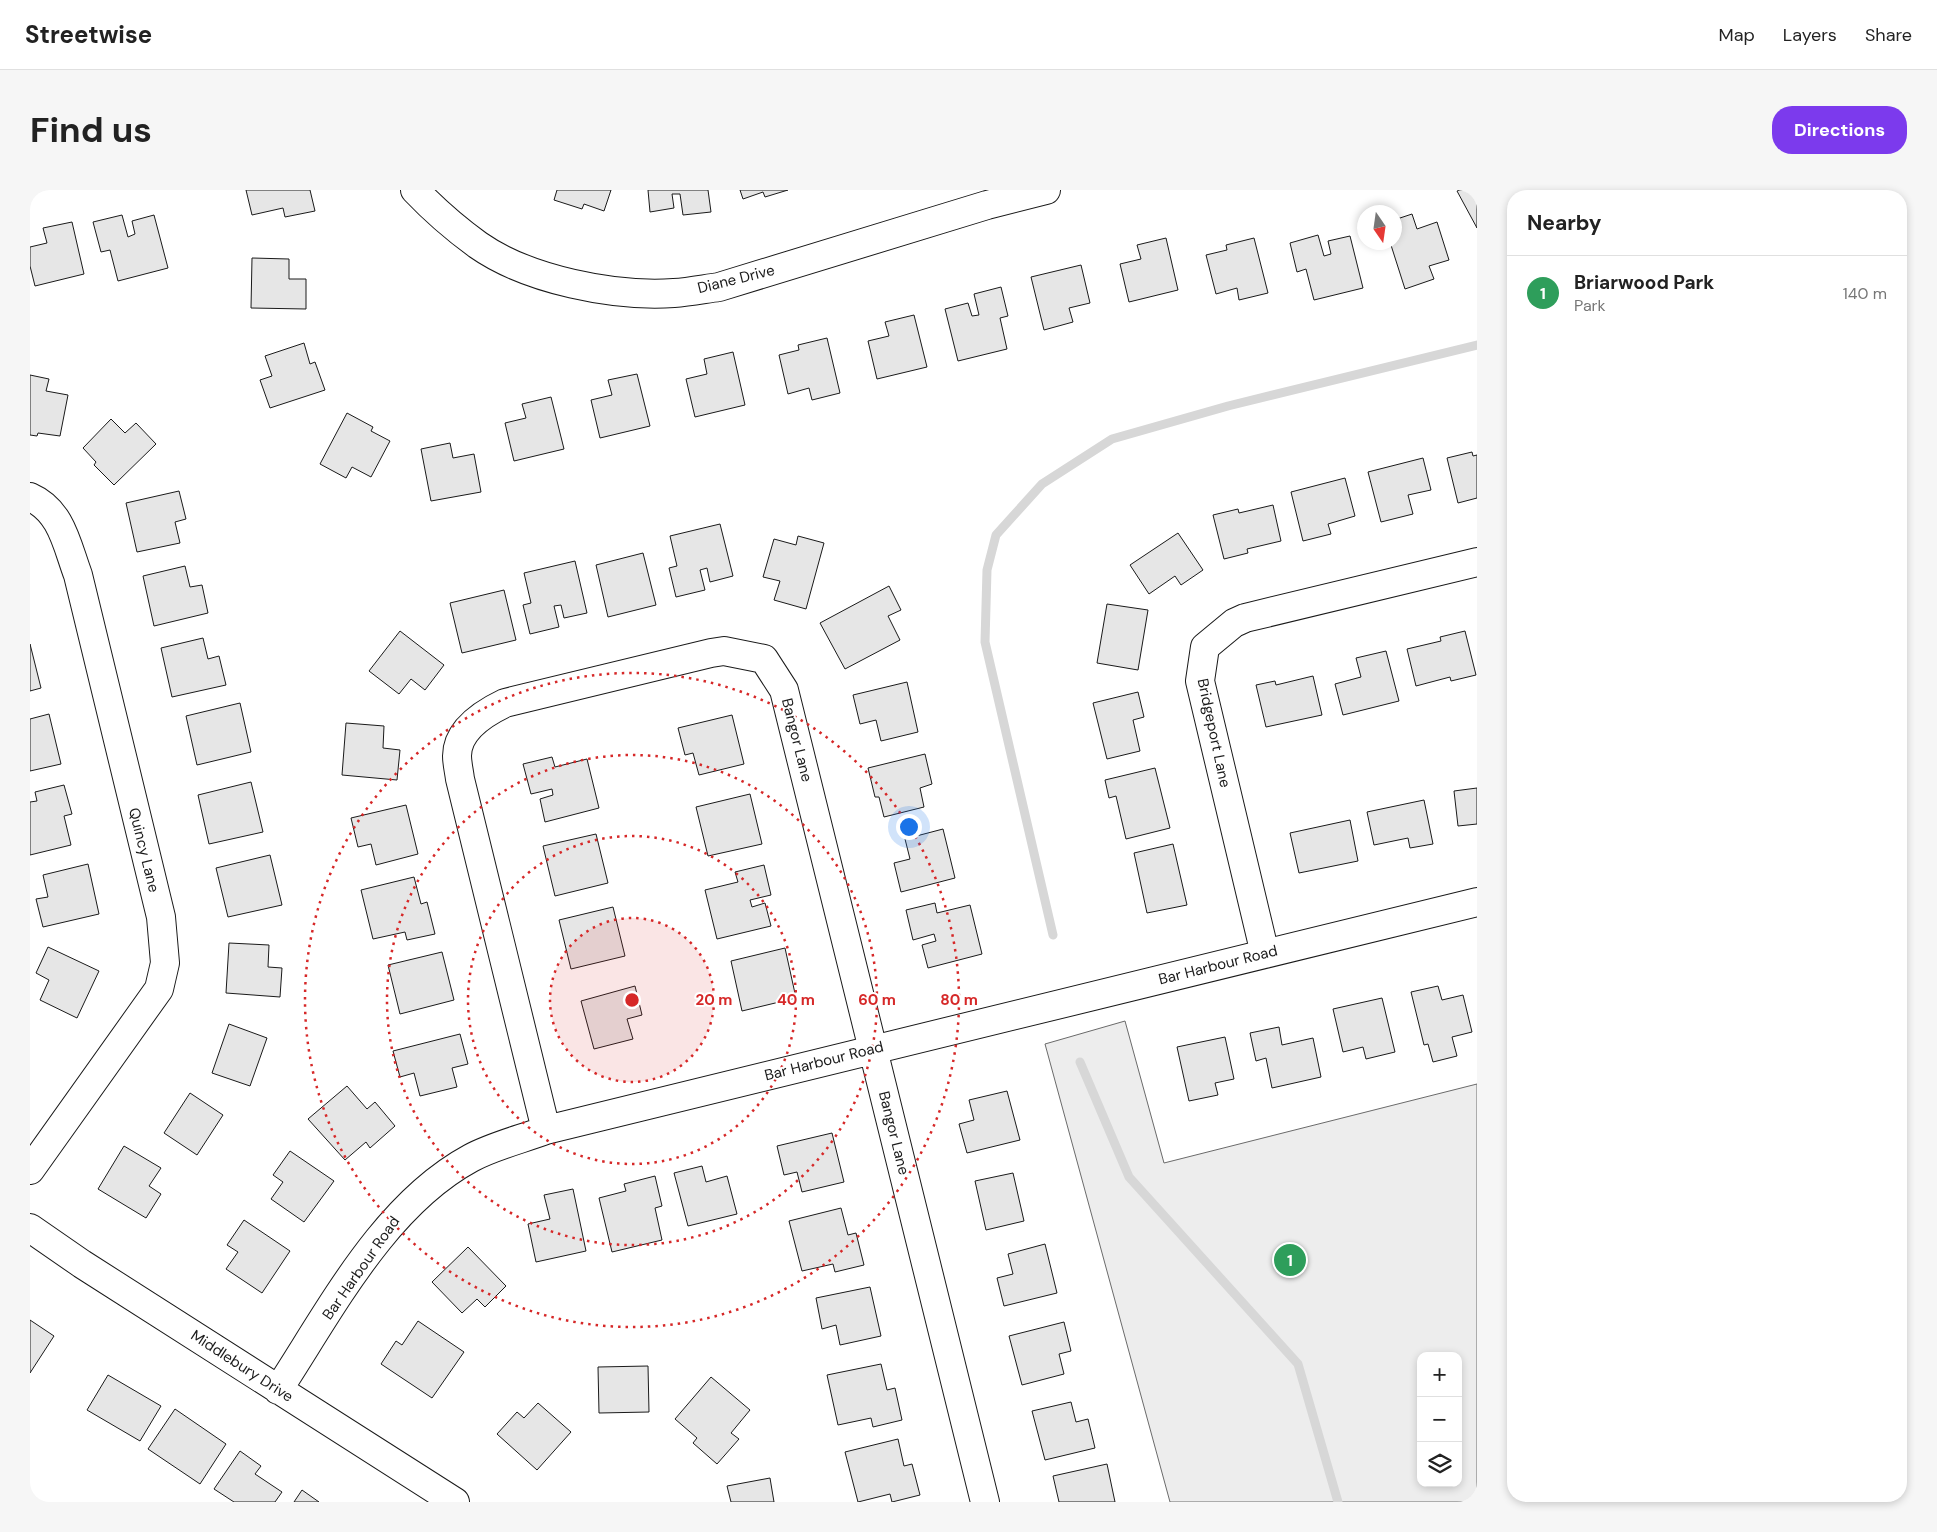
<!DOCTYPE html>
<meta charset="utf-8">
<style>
body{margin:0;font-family:"DM Sans",sans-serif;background:#f6f6f6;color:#222}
.controls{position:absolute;right:15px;bottom:15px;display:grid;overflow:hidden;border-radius:10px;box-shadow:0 2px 8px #0003}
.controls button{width:45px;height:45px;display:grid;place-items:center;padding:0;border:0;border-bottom:1px solid #e0e0e0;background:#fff;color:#222;font:25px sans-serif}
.compass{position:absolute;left:1327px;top:15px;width:45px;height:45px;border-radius:50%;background:#fff;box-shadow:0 2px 8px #0003;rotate:167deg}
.you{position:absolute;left:878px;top:636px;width:18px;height:18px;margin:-12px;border:4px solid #fff;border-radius:50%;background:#1a73e8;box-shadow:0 0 0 8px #1a73e833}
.badge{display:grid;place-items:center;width:32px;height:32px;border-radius:50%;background:#7c3aed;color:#fff;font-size:16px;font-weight:700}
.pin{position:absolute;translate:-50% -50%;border:2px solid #fff;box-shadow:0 1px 5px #0006}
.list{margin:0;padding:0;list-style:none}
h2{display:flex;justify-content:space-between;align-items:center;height:65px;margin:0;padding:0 20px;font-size:21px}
h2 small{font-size:16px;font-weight:400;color:#767676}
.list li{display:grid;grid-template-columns:32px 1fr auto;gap:15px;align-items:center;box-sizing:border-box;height:75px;padding:0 20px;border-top:1px solid #e0e0e0}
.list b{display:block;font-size:19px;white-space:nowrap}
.list p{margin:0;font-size:16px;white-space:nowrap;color:#767676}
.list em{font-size:16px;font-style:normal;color:#767676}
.icon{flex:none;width:28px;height:28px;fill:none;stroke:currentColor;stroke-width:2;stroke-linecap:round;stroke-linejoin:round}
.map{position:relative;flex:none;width:1447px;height:1312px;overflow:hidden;border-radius:20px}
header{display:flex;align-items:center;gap:30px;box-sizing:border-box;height:70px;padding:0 25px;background:#fff;border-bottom:1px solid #e0e0e0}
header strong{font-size:24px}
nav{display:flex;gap:28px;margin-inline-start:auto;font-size:18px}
.intro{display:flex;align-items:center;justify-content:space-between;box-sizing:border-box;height:120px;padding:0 30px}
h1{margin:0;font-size:35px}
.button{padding:12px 22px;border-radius:20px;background:#7c3aed;color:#fff;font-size:18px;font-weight:700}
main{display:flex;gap:30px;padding:0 30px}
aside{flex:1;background:#fff;border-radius:20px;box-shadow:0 2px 8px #0003}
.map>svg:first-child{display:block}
.built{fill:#ededed;stroke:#6a6a6a;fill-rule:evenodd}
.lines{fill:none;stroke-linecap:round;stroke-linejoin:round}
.stream{stroke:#d7d7d7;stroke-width:9}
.building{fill:#e6e6e6;stroke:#1a1a1a}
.minor-casing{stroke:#1a1a1a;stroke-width:30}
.minor{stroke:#fff;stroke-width:28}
.ring{fill:none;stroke:#d62828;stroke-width:2.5;stroke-dasharray:2.5 5}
.labels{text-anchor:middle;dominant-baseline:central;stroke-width:4;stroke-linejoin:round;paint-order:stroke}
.street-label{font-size:15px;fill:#1a1a1a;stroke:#fff}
.centre{fill:#d62828;stroke:#fff;stroke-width:2.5}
.ring-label{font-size:15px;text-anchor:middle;font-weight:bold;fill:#d62828;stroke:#fff;stroke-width:4;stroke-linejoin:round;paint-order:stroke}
</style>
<header>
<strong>Streetwise</strong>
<nav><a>Map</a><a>Layers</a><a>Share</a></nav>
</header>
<div class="intro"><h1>Find us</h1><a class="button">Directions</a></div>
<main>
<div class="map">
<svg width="1447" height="1312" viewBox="0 0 1447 1312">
<rect width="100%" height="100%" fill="#fff"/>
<path class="built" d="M1095 831 1134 973 1447 894V1312H1140L1015 854ZM1391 1166H1428V1293H1391Z"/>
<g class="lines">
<path class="stream" d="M1023 745 955 452 957 380 966 345 1012 294 1082 249 1198 216 1447 155
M1050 872 1099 987 1268 1174 1308 1312"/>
</g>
<path class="building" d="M216 0H280L285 21 255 27 253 18 222 25Z
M527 0H581L574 21 554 14 552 19 524 10Z
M618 0H678L681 22 653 25 650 4H642L644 18 620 22Z
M710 0H758L735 7 733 2 713 9Z
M1430 0H1447V38L1427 1Z
M1382 24 1387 39 1407 32 1419 70 1399 76 1404 89 1375 99 1360 52H1364V30Z
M92 25 98 47 105 44 102 31 124 25 138 78 88 91 80 60 71 62 63 32Z
M42 32 54 84 5 96 0 76V57L17 53 13 38Z
M1288 45 1294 66 1301 64 1298 51 1320 46 1333 98 1284 110 1276 79 1267 82 1260 53Z
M1136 48 1148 100 1099 112 1090 74 1111 69 1107 55Z
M1224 48 1238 103 1209 110 1207 98 1186 104 1176 65 1197 60 1196 55Z
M222 68 259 69V89H276V119L221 118Z
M1051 75 1060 113 1039 118 1043 132 1014 140 1001 87Z
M971 97 978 126 970 128 977 159 928 171 915 119 938 113 942 126 949 125 944 104Z
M884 125 897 177 847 189 838 151 859 146 855 132Z
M797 148 810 203 782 210 779 198 758 204 749 165 769 160 768 155Z
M274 153 280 174 285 172 295 200 240 218 230 190 242 186 235 166Z
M703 162 715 215 665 227 656 189 677 184 674 169Z
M607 184 620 236 570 248 561 210 582 205 578 190Z
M0 185 19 189 16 201 38 205 30 246 8 243 7 246 0 245Z
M521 207 534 259 484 271 475 233 496 228 492 214Z
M317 223 343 237 341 241 360 251 341 287 322 277 316 288 290 274Z
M81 229 95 243 106 233 126 254 84 295 64 275 66 272 53 258Z
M420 253 423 268 444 264 451 302 401 311 391 259Z
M1442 262 1443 266 1447 265V308L1428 313 1417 268Z
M1393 268 1401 300 1378 305 1383 324 1351 332 1338 282Z
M1315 288 1325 326 1298 334 1301 344 1273 351 1261 302Z
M149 301 156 329 145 332 150 353 107 362 96 313Z
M1243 315 1251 351 1217 359 1218 363 1194 369 1183 325 1208 319 1209 323Z
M690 334 703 386 680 392 677 378 670 380 675 400 646 407 639 378 647 376 640 346Z
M1148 343 1173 380 1151 395 1145 386 1119 404 1100 375Z
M768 346 794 353 776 419 744 410 750 391 733 387 744 349 766 355Z
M613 363 626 415 578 427 566 375Z
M545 371 557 423 534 428 531 415 524 416 529 437 500 444 493 415 501 413 494 383Z
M155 376 160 397 172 395 178 423 124 436 113 386Z
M859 396 871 420 858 426 870 450 815 479 790 433Z
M474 400 486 450 432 463 420 413Z
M1077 414 1118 420 1108 480 1067 473Z
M370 441 414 475 395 500 381 489 369 504 339 481Z
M1435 441 1446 485 1421 491 1420 487 1386 496 1377 459 1411 451 1410 447Z
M173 448 178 469 189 466 196 495 142 507 131 458Z
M0 454 11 498 0 501Z
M1356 461 1369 511 1313 525 1305 494 1331 487 1326 468Z
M1283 486 1292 525 1236 537 1226 495 1245 491 1246 495Z
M877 492 888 542 851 551 846 530 830 534 823 505Z
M1108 502 1114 527 1103 530 1110 561 1077 569 1063 513Z
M210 513 221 562 167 575 156 526Z
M19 524 31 574 0 581V529Z
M702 525 714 574 669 585 663 563 655 565 648 538Z
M316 533 354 536 353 558 370 560 367 590 312 585Z
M895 564 902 594 890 598 894 617 854 627 849 607H845L838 578Z
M522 567 525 577 557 569 569 618 515 632 510 609 523 605 522 599 501 604 493 574Z
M1125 578 1140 638 1096 649 1086 606 1079 608 1075 590Z
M221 592 233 642 179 654 168 605Z
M34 595 42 624 34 626 41 655 0 665V612L7 611 5 602Z
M1447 598V634L1428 636 1424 601Z
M720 604 732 654 678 666 666 617Z
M1394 610 1403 654 1380 658 1378 648 1344 655 1337 622Z
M376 615 388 664 346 675 341 654 328 657 321 628Z
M1320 630 1328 671 1269 683 1260 643Z
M913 639 925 688 871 702 864 673 880 669 875 649Z
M566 644 578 693 525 706 513 656Z
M1143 654 1157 715 1117 723 1104 663Z
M240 665 252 715 198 727 186 678Z
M58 674 69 724 13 737 6 709 18 707 13 685Z
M734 675 741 705 720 710 722 717 735 713 741 736 687 749 675 700 708 692 705 682Z
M384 687 391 714 397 712 405 744 377 750 375 742 343 749 331 700Z
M905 713 907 723 940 715 952 764 898 778 892 755 906 751 904 744 883 750 876 720Z
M583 717 595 766 541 779 529 730Z
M199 753 239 755 238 777 252 778 250 807 196 803Z
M18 757 69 781 47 828 10 810 19 790 6 783Z
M755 758 766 808 712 821 701 771Z
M412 762 424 810 370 824 358 775Z
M605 796 612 825 597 829 603 849 564 859 551 811Z
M1408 796 1412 810 1433 805 1442 842 1422 847 1427 866 1403 872 1398 854 1394 855 1381 802Z
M1352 808 1365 862 1336 869 1333 857 1313 862 1303 819Z
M199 834 237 848 220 896 182 883Z
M1249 837 1252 855 1283 848 1291 887 1242 898 1236 868 1226 871 1220 843Z
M430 844 438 874 422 878 427 897 390 906 384 883 370 887 363 861Z
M1195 847 1204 889 1185 893 1188 905 1159 911 1147 857Z
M317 896 337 919 345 912 365 936 340 958 336 952 315 970 278 929Z
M977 901 990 950 937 963 929 934 944 930 939 910Z
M160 903 193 925 167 965 134 943Z
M802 943 814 992 772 1002 767 982 754 985 747 956Z
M94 956 131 978 119 996 131 1004 116 1028 68 999Z
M260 961 304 991 274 1032 241 1009 253 992 243 985Z
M672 976 676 992 697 986 707 1024 658 1036 644 983Z
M983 983 994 1031 956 1040 945 991Z
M625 986 632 1016 625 1018 632 1050 582 1062 569 1008 596 1001 594 994Z
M543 999 556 1061 506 1072 498 1034 520 1029 514 1005Z
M811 1018 818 1045 826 1043 834 1075 805 1082 803 1074 772 1081 759 1031Z
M214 1030 260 1061 232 1103 196 1079 208 1062 197 1055Z
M1015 1054 1027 1103 974 1116 967 1088 983 1084 978 1064Z
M438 1057 476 1096 455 1117 447 1109 432 1123 402 1092Z
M840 1097 851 1146 810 1155 806 1135 792 1139 786 1108Z
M0 1130 24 1146 0 1183Z
M388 1131 434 1162 402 1208 351 1174 366 1151 372 1155Z
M1034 1132 1041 1161 1029 1164 1034 1184 992 1195 979 1146Z
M851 1174 857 1200 865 1198 872 1230 843 1237 841 1228 808 1235 797 1185Z
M618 1176 619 1222 569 1223 568 1177Z
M78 1185 131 1216 110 1251 57 1220Z
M681 1187 720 1220 701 1243 709 1249 687 1274 663 1253 667 1248 645 1229Z
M1041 1212 1046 1232 1058 1229 1065 1258 1015 1270 1002 1221Z
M508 1213 541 1242 507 1280 467 1244 487 1222 494 1228Z
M145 1219 196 1254 170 1294 118 1259Z
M868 1249 874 1276 882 1274 890 1305 862 1312 860 1304 828 1312 815 1262Z
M210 1261 231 1276 225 1284 252 1302 245 1312H204L184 1299Z
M1077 1274 1085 1312H1029L1023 1286Z
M740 1288 744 1312H701L697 1296Z
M272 1300 289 1312H264Z"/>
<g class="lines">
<defs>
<path id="minor" d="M385 0C404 20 426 39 448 55 498 90 584 107 644 103 659 102 674 99 689 97L957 15 1016 0
M0 307C32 321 37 356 48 385L131 727 135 773 129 799 0 980
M1235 764 1170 491 1175 457 1204 433 1215 428 1447 372
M516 940 430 589C429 581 427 573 427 566 427 540 454 523 475 513L681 463 694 461 734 469 754 500 955 1312
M0 1038 52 1074 425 1312
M248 1200C301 1119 354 1015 441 968 463 956 492 949 516 940L1447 712"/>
</defs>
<use href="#minor" class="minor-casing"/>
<use href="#minor" class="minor"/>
</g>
<circle cx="602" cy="810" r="82" fill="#d62828" fill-opacity=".12"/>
<g class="ring">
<circle cx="602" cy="810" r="82"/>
<circle cx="602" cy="810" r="164"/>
<circle cx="602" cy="810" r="245"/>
<circle cx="602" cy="810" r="327"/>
</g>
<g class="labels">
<g class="street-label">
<text transform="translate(706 89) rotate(-14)">Diane Drive</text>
<text transform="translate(1184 543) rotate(78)">Bridgeport Lane</text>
<text transform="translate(767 550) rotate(76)">Bangor Lane</text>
<text transform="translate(114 660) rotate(76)">Quincy Lane</text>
<text transform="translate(1188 775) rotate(-14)">Bar Harbour Road</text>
<text transform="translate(794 871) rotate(-14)">Bar Harbour Road</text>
<text transform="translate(864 943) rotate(76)">Bangor Lane</text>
<text transform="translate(331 1078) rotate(-55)">Bar Harbour Road</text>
<text transform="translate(212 1176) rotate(33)">Middlebury Drive</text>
</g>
</g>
<circle cx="602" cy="810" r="8" class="centre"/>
<g class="ring-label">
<text x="684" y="815">20 m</text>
<text x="766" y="815">40 m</text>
<text x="847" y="815">60 m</text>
<text x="929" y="815">80 m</text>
</g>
</svg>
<div class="controls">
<button>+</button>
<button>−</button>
<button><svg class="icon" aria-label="layers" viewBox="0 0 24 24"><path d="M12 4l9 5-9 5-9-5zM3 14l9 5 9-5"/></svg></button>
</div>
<svg class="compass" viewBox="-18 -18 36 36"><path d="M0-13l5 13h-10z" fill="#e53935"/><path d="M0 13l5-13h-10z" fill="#767676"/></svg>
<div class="you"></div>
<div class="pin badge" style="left:1260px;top:1070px;background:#2e9e5b">1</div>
</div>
<aside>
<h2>Nearby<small></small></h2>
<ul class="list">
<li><span class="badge" style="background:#2e9e5b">1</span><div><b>Briarwood Park</b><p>Park</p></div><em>140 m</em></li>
</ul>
</aside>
</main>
